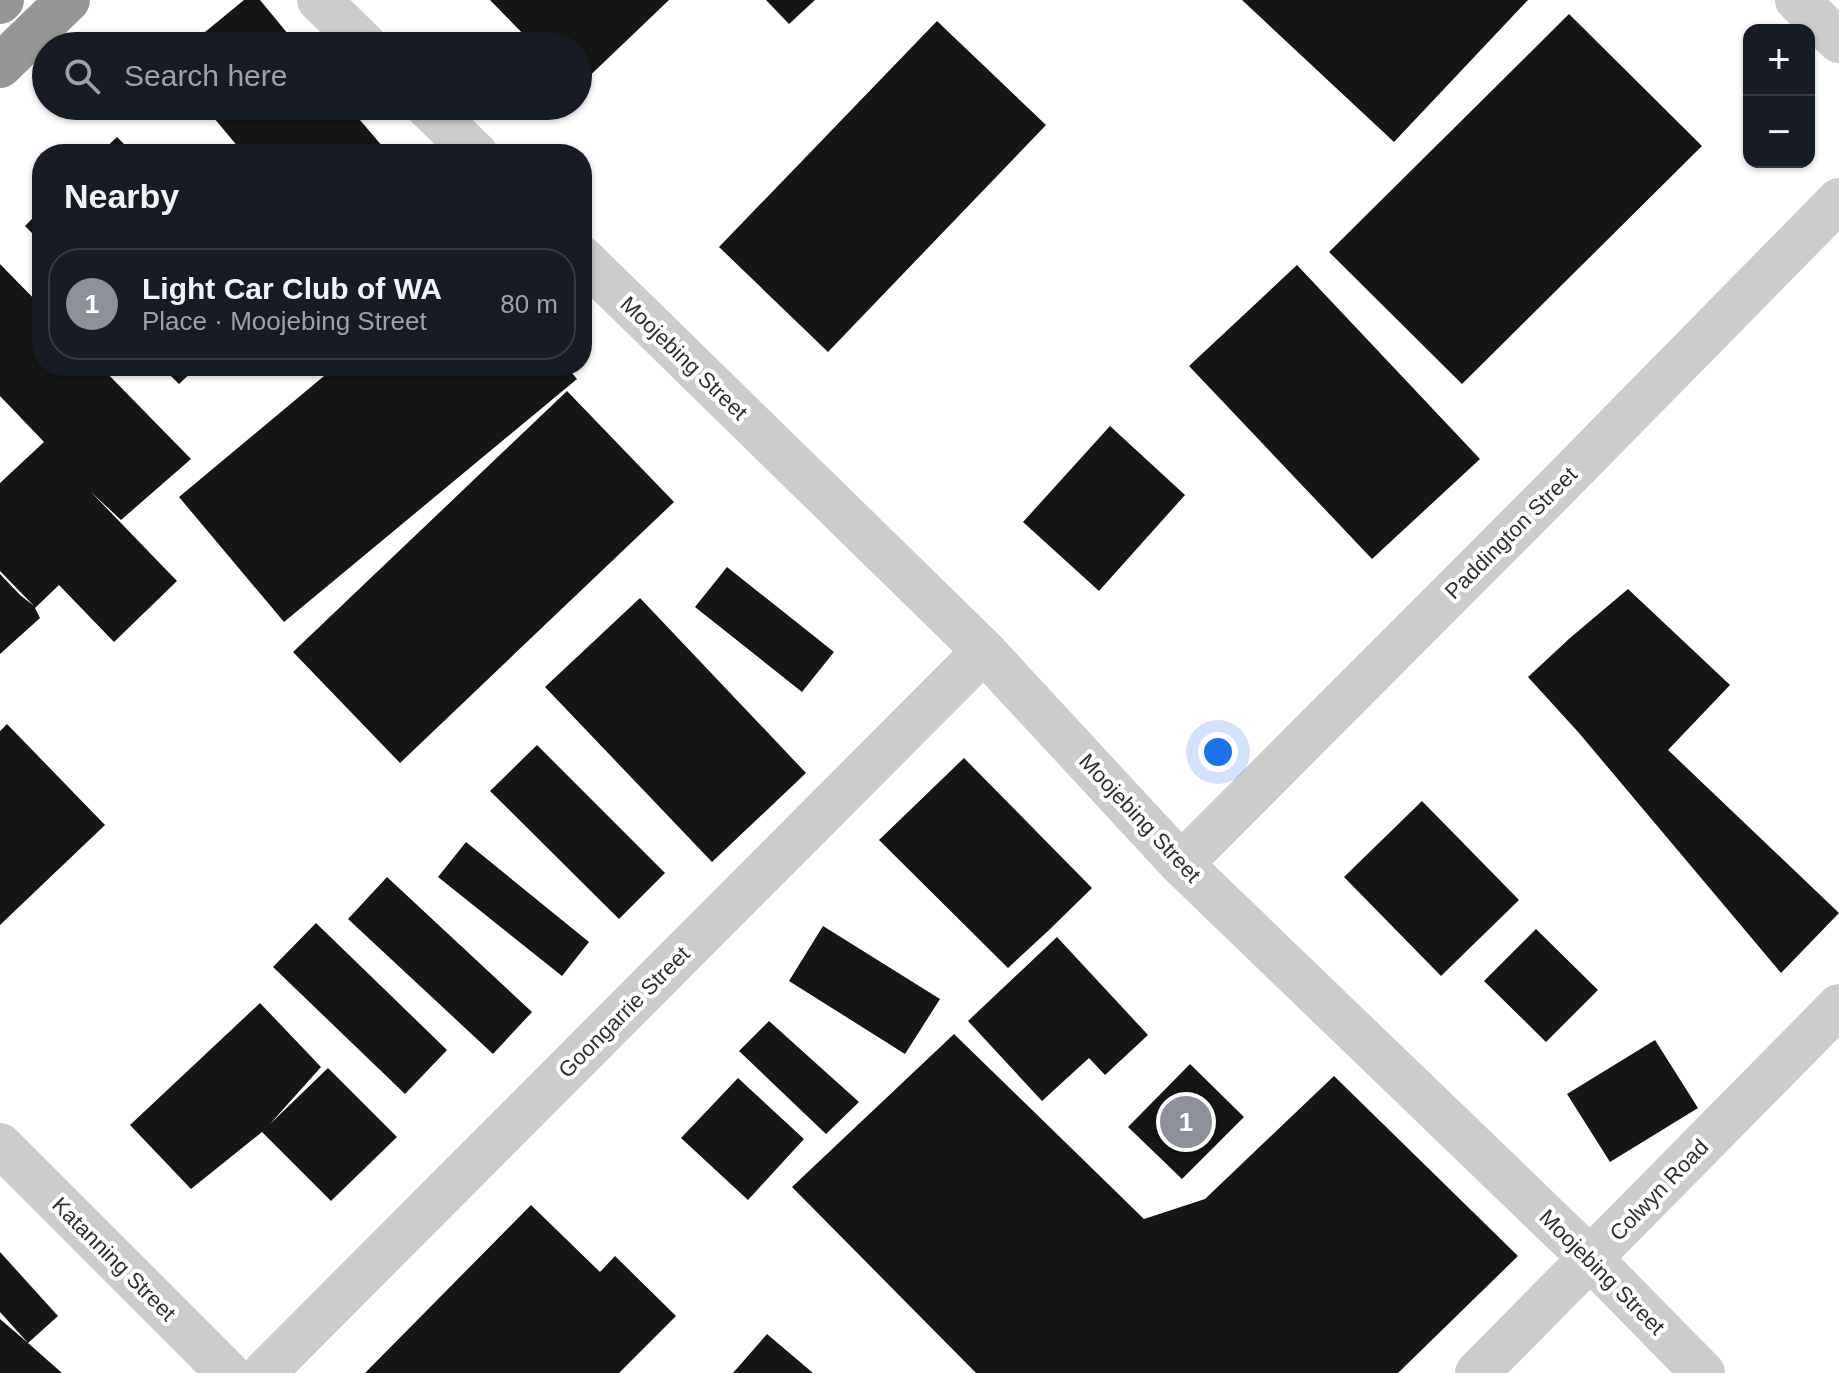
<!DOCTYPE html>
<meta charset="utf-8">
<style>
body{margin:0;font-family:Helvetica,sans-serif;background:#242831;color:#f1f3f6}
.controls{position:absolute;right:24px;top:24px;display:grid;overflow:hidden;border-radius:16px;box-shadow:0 2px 6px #0004}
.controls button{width:72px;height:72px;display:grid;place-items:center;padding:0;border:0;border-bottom:2px solid #363941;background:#171b24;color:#f1f3f6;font:40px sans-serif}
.you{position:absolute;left:1218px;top:752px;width:28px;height:28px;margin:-20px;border:6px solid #fff;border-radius:50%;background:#1a73e8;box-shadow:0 0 0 12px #1a73e833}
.badge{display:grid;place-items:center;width:52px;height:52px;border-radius:50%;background:#8c9099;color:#fff;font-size:26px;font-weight:700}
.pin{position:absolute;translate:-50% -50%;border:4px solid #fff;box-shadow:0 2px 8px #0006}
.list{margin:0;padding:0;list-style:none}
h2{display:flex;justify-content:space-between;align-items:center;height:104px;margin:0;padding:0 32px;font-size:34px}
h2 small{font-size:26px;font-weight:400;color:#9ea1a6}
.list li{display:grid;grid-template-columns:52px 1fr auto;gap:24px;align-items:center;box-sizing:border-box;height:112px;margin:0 16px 16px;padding:0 16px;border:2px solid #363941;border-radius:32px}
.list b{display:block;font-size:30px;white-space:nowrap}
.list p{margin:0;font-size:26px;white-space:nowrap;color:#9ea1a6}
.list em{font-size:26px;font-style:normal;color:#9ea1a6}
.icon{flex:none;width:44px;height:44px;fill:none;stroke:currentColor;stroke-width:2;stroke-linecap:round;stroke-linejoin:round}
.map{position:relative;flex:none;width:1839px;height:1373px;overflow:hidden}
.search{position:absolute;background:#171b24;box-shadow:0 2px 6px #0004;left:32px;top:32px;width:560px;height:88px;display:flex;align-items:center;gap:20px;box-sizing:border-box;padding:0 28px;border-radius:44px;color:#9ea1a6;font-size:30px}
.panel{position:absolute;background:#171b24;box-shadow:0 2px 6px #0004;left:32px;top:144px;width:560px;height:232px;border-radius:32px}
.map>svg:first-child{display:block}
.building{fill:#161616}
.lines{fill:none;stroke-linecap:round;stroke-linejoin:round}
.minor{stroke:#ccc;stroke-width:44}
.highway{stroke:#969696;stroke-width:44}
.labels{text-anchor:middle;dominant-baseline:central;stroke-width:8;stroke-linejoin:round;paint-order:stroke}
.street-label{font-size:22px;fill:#2f2f2f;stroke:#fff}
</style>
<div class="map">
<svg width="1839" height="1373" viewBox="0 0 1839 1373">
<rect width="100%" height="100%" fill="#fff"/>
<path class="building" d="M244 0H260L298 46H188Z
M490 0H669L578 87V46H535Z
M766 0H815L789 24Z
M1242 0H1528L1394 142Z
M1569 14 1702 146 1462 384 1329 252Z
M937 21 1046 125 828 352 719 247Z
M204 106H348L389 154H244Z
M117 137 134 154H99Z
M42 209V243L25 226Z
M0 264 42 307V366H100L191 459 121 520 91 492 177 581 114 642 59 585 35 608 40 618 0 654V574L20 595 34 606 0 571V483L44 442 0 396Z
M1297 265 1480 459 1372 559 1189 366Z
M161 366H198L179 384Z
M336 366H566L577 379 284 622 179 497Z
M567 391 674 502 400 763 293 652Z
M1110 426 1185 495 1099 591 1023 522Z
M727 567 834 652 802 692 695 607Z
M1628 589 1730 685 1668 750 1839 913 1781 973 1579 733 1528 677 1570 638Z
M640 598 806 773 712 862 545 687Z
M7 724 105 825 0 925V731Z
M537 745 665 873 619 919 490 791Z
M964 758 1092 888 1048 931 1008 968 879 840Z
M1422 801 1519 900 1441 976 1344 877Z
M466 842 589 942 562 976 438 877Z
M387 877 532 1012 493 1054 348 919Z
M316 923 447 1050 405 1094 273 967Z
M823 926 940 999 905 1054 789 981Z
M1536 929 1598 990 1546 1042 1484 981Z
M1057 937 1148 1035 1105 1075 1089 1058 1042 1101 968 1021Z
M260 1003 321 1067 270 1124 328 1068 397 1137 331 1201 262 1132 191 1189 130 1125Z
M769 1021 859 1102 826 1134 739 1051Z
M954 1034 1144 1219 1205 1199 1334 1076 1518 1256 1398 1373H976L792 1187Z
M1655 1040 1698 1108 1610 1162 1567 1094Z
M1190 1064 1244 1117 1182 1179 1128 1127Z
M738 1078 804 1139 748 1200 681 1138Z
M531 1205 600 1272 615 1256 676 1316 619 1373H365Z
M0 1252 58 1316 28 1343 62 1373H0V1319L28 1343 0 1312Z
M767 1334 813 1373H733Z"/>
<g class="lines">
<path class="minor" d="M319 0 366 46
M1797 0 1839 41
M427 106 476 154
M582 258 984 651 1181 864 1591 1259 1703 1373
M1181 864 1554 490 1839 200
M0 1145 228 1373
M264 1373 984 651
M1477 1373 1839 1006"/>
<path class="highway" d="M0 2 2 0
M0 66 68 0"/>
</g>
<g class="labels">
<g class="street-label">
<text transform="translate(684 358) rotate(44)">Moojebing Street</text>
<text transform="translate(1511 533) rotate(-45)">Paddington Street</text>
<text transform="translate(1140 818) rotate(47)">Moojebing Street</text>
<text transform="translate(624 1012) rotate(-45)">Goongarrie Street</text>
<text transform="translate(1659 1190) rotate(-46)">Colwyn Road</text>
<text transform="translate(114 1259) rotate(45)">Katanning Street</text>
<text transform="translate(1602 1272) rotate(45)">Moojebing Street</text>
</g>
</g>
</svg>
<div class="controls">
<button>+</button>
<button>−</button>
</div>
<div class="you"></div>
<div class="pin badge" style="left:1186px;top:1122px">1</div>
<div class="search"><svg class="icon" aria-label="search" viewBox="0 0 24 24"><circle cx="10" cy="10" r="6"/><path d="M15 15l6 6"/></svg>Search here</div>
<section class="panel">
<h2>Nearby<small></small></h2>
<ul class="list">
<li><span class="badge">1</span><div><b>Light Car Club of WA</b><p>Place · Moojebing Street</p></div><em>80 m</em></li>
</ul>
</section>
</div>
